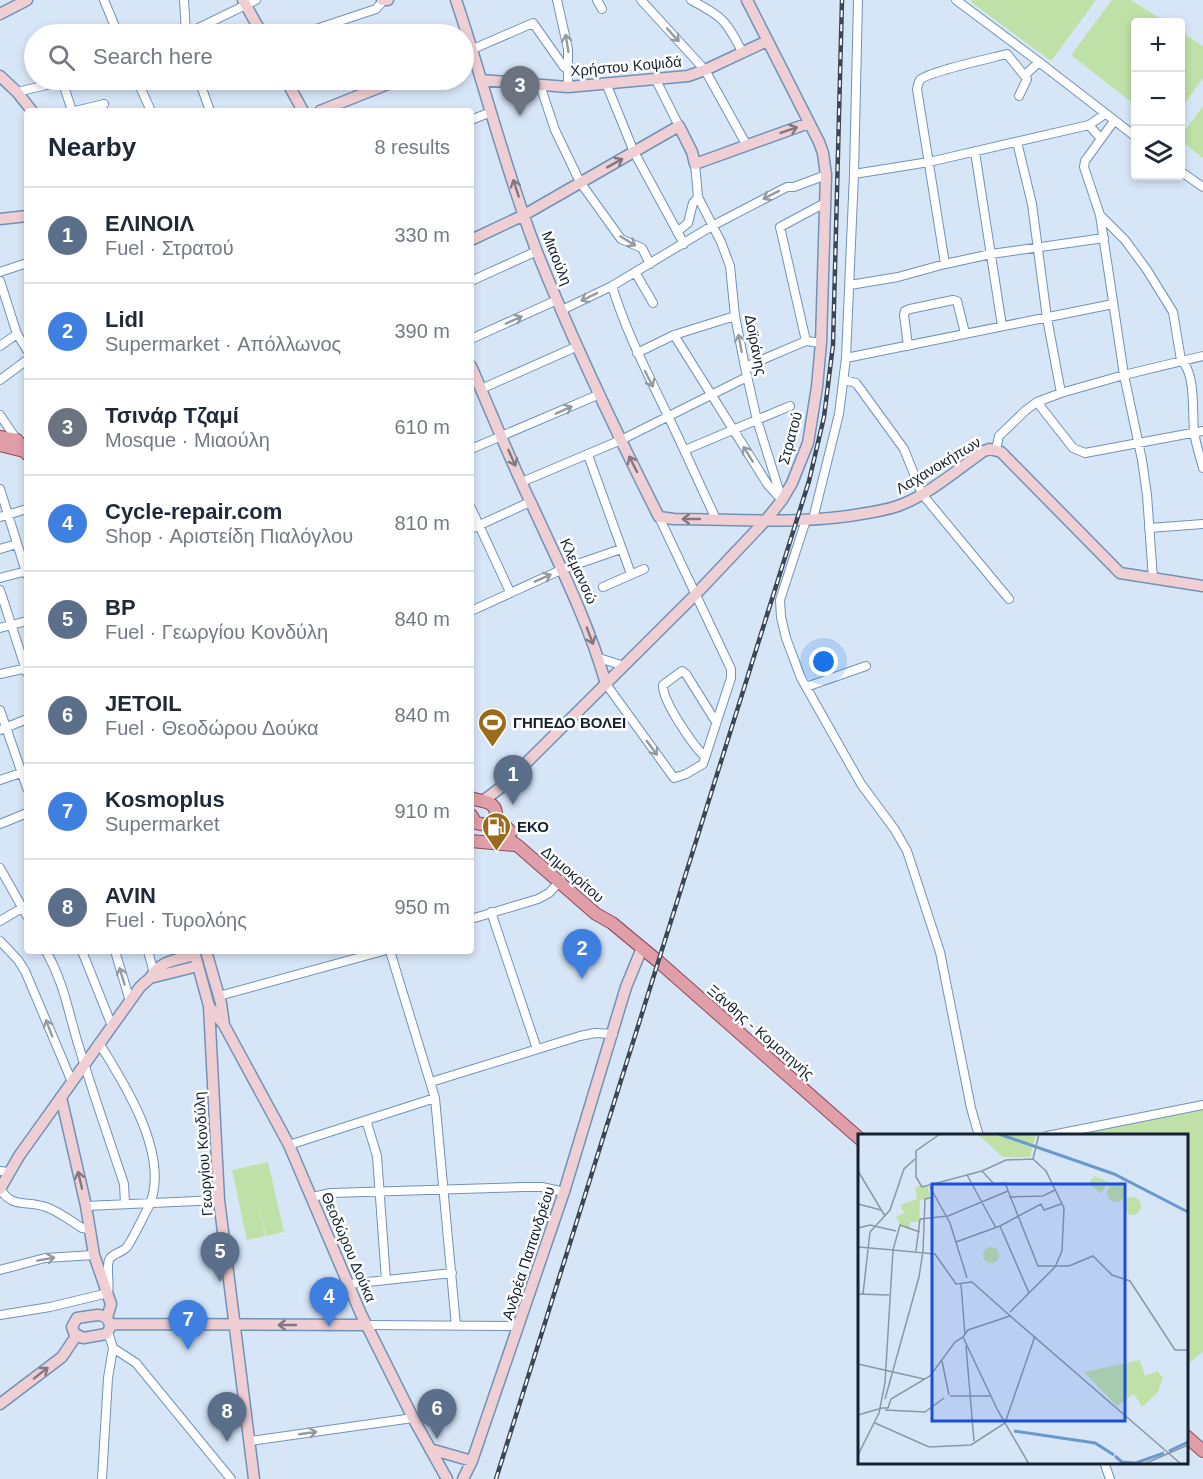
<!DOCTYPE html>
<meta charset="utf-8">
<style>
body{margin:0;font-family:Arial,sans-serif;background:#f6f6f7;color:#1f2937}
.controls{position:absolute;right:18px;top:18px;display:grid;overflow:hidden;border-radius:6px;box-shadow:0 3px 9px #0003}
.controls button{width:54px;height:54px;display:grid;place-items:center;padding:0;border:0;border-bottom:2px solid #e0e1e3;background:#fff;color:#1f2937;font:30px sans-serif}
.you{position:absolute;left:824px;top:662px;width:21px;height:21px;margin:-15px;border:4px solid #fff;border-radius:50%;background:#1a73e8;box-shadow:0 0 0 9px #1a73e833}
.badge{display:grid;place-items:center;width:39px;height:39px;border-radius:50%;background:#111827;color:#fff;font-size:20px;font-weight:700}
.pin{position:absolute;translate:-50% -50px;filter:drop-shadow(0 2px 3px #0008)}
.pin::after{content:'';position:absolute;top:32px;width:21px;height:18px;background:inherit;clip-path:polygon(0 0,100% 0,50% 100%)}
.list{margin:0;padding:0;list-style:none}
h2{display:flex;justify-content:space-between;align-items:center;height:78px;margin:0;padding:0 24px;font-size:26px}
h2 small{font-size:20px;font-weight:400;color:#747a83}
.list li{display:grid;grid-template-columns:39px 1fr auto;gap:18px;align-items:center;box-sizing:border-box;height:96px;padding:0 24px;border-top:2px solid #e0e1e3}
.list b{display:block;font-size:22px;white-space:nowrap}
.list p{margin:0;font-size:20px;white-space:nowrap;color:#747a83}
.list em{font-size:20px;font-style:normal;color:#747a83}
.icon{flex:none;width:33px;height:33px;fill:none;stroke:currentColor;stroke-width:2;stroke-linecap:round;stroke-linejoin:round}
.map{position:relative;flex:none;width:1203px;height:1479px;overflow:hidden}
.search{position:absolute;background:#fff;box-shadow:0 3px 9px #0003;left:24px;top:24px;width:450px;height:66px;display:flex;align-items:center;gap:15px;box-sizing:border-box;padding:0 21px;border-radius:33px;color:#747a83;font-size:22px}
.panel{position:absolute;background:#fff;box-shadow:0 3px 9px #0003;left:24px;top:108px;width:450px;height:846px;border-radius:6px}
.map>svg:first-child{display:block}
.green{fill:#bfe1a8}
.lines{fill:none;stroke-linecap:round;stroke-linejoin:round}
.street-casing{stroke:#7092b9;stroke-width:10}
.secondary-casing{stroke:#7092b9;stroke-width:13}
.primary-casing{stroke:#8c4959;stroke-width:14}
.street{stroke:#fff;stroke-width:8}
.secondary{stroke:#f0cfd4;stroke-width:10}
.primary{stroke:#e09fa8;stroke-width:12}
.rail-casing{stroke:#3a4757;stroke-width:4.5}
.rail{stroke:#fff;stroke-width:2;stroke-dasharray:7;stroke-linecap:butt}
.oneway{stroke:#959ba2}
.oneway2{stroke:#827882}
.labels{text-anchor:middle;dominant-baseline:central;stroke-width:5;stroke-linejoin:round;paint-order:stroke}
.street-label{font-size:15px;fill:#142131;stroke:#fff}
.poi-label{font-size:15px;font-weight:bold;fill:#142131;stroke:#fff;text-anchor:start}
.inset-river{fill:none;stroke:#6a98cf;stroke-width:3}
.inset-road{fill:none;stroke:#8997a8;stroke-width:1.5}
.view{fill:#1d4ed8;fill-opacity:0.15;stroke:#1d4ed8;stroke-width:3}
.inset-edge{fill:none;stroke:#142131;stroke-width:3}
</style>
<div class="map">
<svg width="1203" height="1479" viewBox="0 0 1203 1479">
<rect width="100%" height="100%" fill="#d7e6f7"/>
<path class="green" d="M972 0H1096L1051 61 971 2Z
M1112 0H1131L1166 22H1136L1135 105 1071 55Z
M1181 32 1203 46V78L1181 109Z
M1203 106V158L1181 141 1180 137Z
M1203 1108V1352L1187 1364 1186 1136H1065Z
M268 1162 284 1232 266 1236 258 1200 265 1236 247 1240 232 1170Z"/>
<g class="lines">
<defs>
<path id="street" d="M104 0 118 34
M184 0 186 34
M557 0 568 49V87
M597 0 602 9
M641 0 705 70 746 144
M691 0C725 18 725 20 743 53
M956 0 1039 62 1136 137
M186 34 256 0
M301 34 376 9 383 1
M473 49 533 23 564 67 568 68
M1025 75 1039 62
M655 78 679 126
M62 80 72 111
M137 80 151 111
M199 80 210 111
M606 83 634 152 684 244
M540 85 555 130 580 182 621 239 642 248 650 264
M17 92 68 80
M75 111 104 104
M471 120 491 112
M1114 121 1085 161 1084 167 1100 215 1124 375 1142 460 1147 495 1153 579
M1089 125 1101 139
M1017 142 1032 204 1047 318 1061 393
M975 152 1002 326
M695 164 698 197 721 242 730 266 735 316 745 367 757 420 782 500
M1180 171 1203 187
M854 174 929 162 1089 125 1105 114
M1100 215 1125 240 1147 270 1173 312 1181 360C1196 373 1192 411 1194 430 1195 443 1200 456 1203 468
M677 232 688 223 693 203 698 197
M945 264 917 89C918 86 918 83 920 80 927 72 992 58 1007 54L1027 79 1019 96
M0 272 27 263
M635 272 653 303
M0 281 17 334 27 350
M471 281 537 251
M850 285 898 277 945 264 991 254 1104 238
M612 286C626 332 648 374 669 418 685 451 700 485 716 519
M562 310 612 286 712 226 787 187H794L826 175
M674 335 768 485 782 500
M471 339 557 300
M806 341 780 227 825 203
M0 346 17 334
M908 346 904 315 905 311 910 309 953 300 957 301 965 333
M637 353 674 335 735 316
M846 358 1113 304
M745 367 806 341 821 343
M0 380 27 360
M844 380 856 383 904 449 922 494 1009 599
M481 389 578 346
M1037 402 1073 448 1085 453 1203 431
M0 415 17 440
M471 449 600 394
M685 450 790 406
M996 450 999 436 1026 410 1037 402 1061 393 1124 375 1203 356
M588 455 631 574
M522 482 621 440 747 377
M0 489 27 575
M471 508 510 592
M0 517 27 509
M813 519 839 414 846 358 854 174 858 0
M806 520 780 600 781 617 786 638 801 678 861 784 895 830 907 851 940 952 971 1108 979 1136
M1149 528 1203 524
M471 529 530 502
M0 549 17 544
M0 578 27 571
M603 587 644 569
M0 590 27 673
M471 611 563 569 621 549
M0 628 27 621
M599 658 624 666
M0 674 27 668
M606 684 674 778 686 774 703 764 731 678V669L659 517
M806 687 866 666
M0 710 27 788
M0 730 27 719
M705 757C693 745 662 701 663 685L682 671 686 674 716 722
M0 780 27 771
M0 824 27 813
M0 868 27 916
M491 912 537 1049
M471 919 538 899 549 893 561 880
M0 921 22 908
M0 941 18 960 25 971 72 1082
M46 951C65 985 68 1012 79 1047 93 1093 109 1139 124 1184L125 1204
M82 951 112 1026
M115 951 130 1001
M148 951 154 973
M390 951 435 1098 456 1326
M219 996 383 951
M431 1082 580 1036 595 1033 613 1034
M366 1120 377 1156 386 1280
M1047 1136 1203 1105
M289 1145 435 1098
M0 1171 9 1172
M0 1189C13 1209 26 1200 46 1207 58 1211 71 1221 82 1228L89 1229
M312 1197 331 1193 524 1187H542L564 1192
M86 1206 219 1200
M0 1270 45 1258 94 1255
M349 1284 452 1273
M0 1315 50 1307 108 1293C110 1283 106 1269 109 1260 112 1253 122 1253 127 1247 135 1235 142 1219 149 1206 171 1157 125 1084 99 1043
M366 1325 519 1326
M113 1348 136 1363 231 1479
M250 1441 413 1418
M1104 1462 1110 1479
M102 1479 108 1378 113 1348 108 1332"/>
<path id="secondary" d="M243 0 262 34
M382 0H388
M456 0C484 83 505 169 537 252 573 342 615 430 659 517L674 519C738 519 804 525 867 513 879 511 892 509 903 504 932 492 958 469 984 451L990 449 1001 452 1120 573 1203 586
M0 14 27 0
M0 76 17 92 32 111
M286 80 303 111
M481 80 568 87 688 76 705 70 767 41
M320 111 398 80
M0 219 27 216
M471 240 524 215 679 126 692 152 695 164 809 123
M471 366C491 412 510 460 532 505 559 564 588 621 606 684
M483 801 504 785 695 595 766 520 782 500 792 483 808 443 817 387 821 343 826 175 823 153 819 142 747 0
M206 951 221 1003 224 1025
M195 955 209 1006 224 1025 289 1145 361 1314 413 1418 447 1479
M150 978C161 960 176 960 195 955
M209 1006 219 1200 254 1479
M61 1097 86 1206 94 1255 111 1304 107 1318
M0 1189 19 1156 140 987 150 978 198 966
M97 1315C105 1315 110 1319 110 1328L106 1334 83 1338 74 1333 72 1327 77 1318Z
M110 1324 366 1325
M0 1404 62 1357 76 1336
M430 1449 472 1461
M463 1479 472 1461 564 1192 626 987 642 948"/>
<path id="primary" d="M0 437 17 440 27 454
M0 445 24 451
M471 798C480 802 495 800 496 813 496 819 492 822 487 825L476 823 471 815
M495 816 511 832
M487 825 518 846 596 914 612 923 659 962 860 1139
M471 841 514 845
M1186 1436 1203 1451"/>
</defs>
<use href="#street" class="street-casing"/>
<use href="#secondary" class="secondary-casing"/>
<use href="#primary" class="primary-casing"/>
<use href="#street" class="street"/>
<use href="#secondary" class="secondary"/>
<use href="#primary" class="primary"/>
<defs>
<path id="rail" d="M496 1479 809 481 824 417 833 345 842 0"/>
</defs>
<use href="#rail" class="rail-casing"/>
<use href="#rail" class="rail"/>
</g>
<defs><path id="oneway-shaft" d="M-6 0H5M1.5-3L5.5 0L1.5 3" fill="none" stroke-width="1.6" stroke-linecap="round" stroke-linejoin="round" transform="scale(1.5)"/></defs>
<g class="oneway">
<use href="#oneway-shaft" transform="translate(673 35) rotate(48)"/>
<use href="#oneway-shaft" transform="translate(567 43) rotate(-99)"/>
<use href="#oneway-shaft" transform="translate(771 195) rotate(153)"/>
<use href="#oneway-shaft" transform="translate(628 241) rotate(32)"/>
<use href="#oneway-shaft" transform="translate(589 297) rotate(154)"/>
<use href="#oneway-shaft" transform="translate(514 320) rotate(-24)"/>
<use href="#oneway-shaft" transform="translate(740 343) rotate(-101)"/>
<use href="#oneway-shaft" transform="translate(649 379) rotate(63)"/>
<use href="#oneway-shaft" transform="translate(564 410) rotate(-24)"/>
<use href="#oneway-shaft" transform="translate(748 454) rotate(-122)"/>
<use href="#oneway-shaft" transform="translate(543 578) rotate(-24)"/>
<use href="#oneway-shaft" transform="translate(652 748) rotate(54)"/>
<use href="#oneway-shaft" transform="translate(122 976) rotate(-107)"/>
<use href="#oneway-shaft" transform="translate(49 1028) rotate(-111)"/>
<use href="#oneway-shaft" transform="translate(46 1259) rotate(-10)"/>
<use href="#oneway-shaft" transform="translate(308 1433) rotate(-8)"/>
</g>
<g class="oneway2">
<use href="#oneway-shaft" transform="translate(789 130) rotate(-19)"/>
<use href="#oneway-shaft" transform="translate(615 163) rotate(-29)"/>
<use href="#oneway-shaft" transform="translate(516 188) rotate(-108)"/>
<use href="#oneway-shaft" transform="translate(512 458) rotate(66)"/>
<use href="#oneway-shaft" transform="translate(633 464) rotate(-117)"/>
<use href="#oneway-shaft" transform="translate(691 519) rotate(-180)"/>
<use href="#oneway-shaft" transform="translate(590 636) rotate(69)"/>
<use href="#oneway-shaft" transform="translate(80 1180) rotate(-103)"/>
<use href="#oneway-shaft" transform="translate(287 1325) rotate(-180)"/>
<use href="#oneway-shaft" transform="translate(41 1373) rotate(-38)"/>
</g>
<defs>
<symbol id="stadium-pin" viewBox="-11 -11 22 30"><path d="M0 17L-7.5 6A9.5 9.5 0 1 1 7.5 6Z" fill="#9b6a1d" stroke="#fff"/><path d="M0-5a6.5 5 0 1 0 0 10a6.5 5 0 1 0 0-10ZM-3.5-1.8h7v3.6h-7Z" fill="#fff"/></symbol>
<symbol id="fuel-pin" viewBox="-11 -11 22 30"><path d="M0 17L-7.5 6A9.5 9.5 0 1 1 7.5 6Z" fill="#9b6a1d" stroke="#fff"/><path d="M-5.5-6h7V0h2V4h1.3V-2.5L3-4.5l.8-.8L6-3V5H2.5V1h-1V6h-7ZM-4.2-4.7v3.2H.2V-4.7Z" fill="#fff"/></symbol>
</defs>
<g fill-rule="evenodd">
<use href="#stadium-pin" x="476" y="706" width="33" height="45"/>
<use href="#fuel-pin" x="480" y="810" width="33" height="45"/>
</g>
<g class="labels">
<g class="street-label">
<text transform="translate(626 66) rotate(-5)">Χρήστου Κοψιδά</text>
<text transform="translate(557 258) rotate(68)">Μιαούλη</text>
<text transform="translate(756 345) rotate(79)">Δοϊράνης</text>
<text transform="translate(790 438) rotate(-75)">Στρατού</text>
<text transform="translate(938 465) rotate(-31)">Λαχανοκήπων</text>
<text transform="translate(579 571) rotate(66)">Κλεμανσώ</text>
<text transform="translate(573 874) rotate(41)">Δημοκρίτου</text>
<text transform="translate(761 1032) rotate(41)">Ξάνθης - Κομοτηνής</text>
<text transform="translate(203 1154) rotate(-94)">Γεωργίου Κονδύλη</text>
<text transform="translate(349 1247) rotate(67)">Θεοδώρου Δούκα</text>
<text transform="translate(528 1253) rotate(-72)">Ανδρέα Παπανδρέου</text>
</g>
<g class="poi-label">
<text x="513" y="722">ΓΗΠΕΔΟ ΒΟΛΕΙ</text>
<text x="517" y="826">ΕΚΟ</text>
</g>
</g>
<g transform="translate(858 1134)">
<rect width="330" height="330" fill="#d7e6f7"/>
<path d="M119 0H178L172 23H145ZM236 42 251 48 243 59 230 50ZM249 59a9 9 0 1 1 18 0a9 9 0 1 1-18 0ZM62 51 70 53 72 64 62 66 61 88H52V96L42 91 38 83 46 79 42 71 59 65 57 54ZM265 72a9 9 0 1 1 18 0a9 9 0 1 1-18 0ZM125 121a8 8 0 1 1 16 0a8 8 0 1 1-16 0ZM282 226 287 242 300 237 305 244 300 258 284 273 276 260 259 272 226 238Z" fill="#bfe1a8"/>
<path class="inset-river" d="M141 0 256 40 330 78M156 297 237 309 256 321M311 317 330 308M257 322 264 328 278 329 306 319"/>
<path class="inset-road" d="M82 0 58 17V43L64 53 124 37 148 26 175 25M175 25 181 0M0 37 27 82M124 37 136 50 147 49 180 132H211L235 122 254 141 272 147 317 216H330M109 41 138 94M72 53 92 89 109 144M151 63 185 62 197 56M0 70 23 76M142 92 171 159M0 94 12 91 38 97M98 108 142 92 183 70 186 76 203 70M0 113 35 116 42 91 62 98M58 117 62 85 90 82 150 57M65 117 67 65 75 63M103 150 107 201M0 160 31 161M5 160 12 98 32 76 46 35 57 25M152 178 197 133 204 117 206 74 188 37 175 25M150 180 323 330M152 182 110 196 105 203 140 277 171 330M108 212 116 307M84 227 91 261M0 230 66 245M92 262H132M27 265 61 143 65 117M24 274H30L33 265 72 242 97 208 105 203M27 276 67 278 86 264M0 281 24 274M17 289 71 313 113 311 147 289 177 202M0 321 21 279 27 249 35 116 77 120 98 150 114 148 150 180M286 330 330 311"/>
<path class="view" d="M74 50H267V287H74Z"/>
<rect width="330" height="330" class="inset-edge"/>
</g>
</svg>
<div class="controls">
<button>+</button>
<button>−</button>
<button><svg class="icon" aria-label="layers" viewBox="0 0 24 24"><path d="M12 4l9 5-9 5-9-5zM3 14l9 5 9-5"/></svg></button>
</div>
<div class="you"></div>
<div class="pin badge" style="left:513px;top:805px;background:#5c6f8a">1</div>
<div class="pin badge" style="left:582px;top:979px;background:#3f7fe0">2</div>
<div class="pin badge" style="left:520px;top:116px;background:#6b7280">3</div>
<div class="pin badge" style="left:329px;top:1327px;background:#3f7fe0">4</div>
<div class="pin badge" style="left:220px;top:1282px;background:#5c6f8a">5</div>
<div class="pin badge" style="left:437px;top:1439px;background:#5c6f8a">6</div>
<div class="pin badge" style="left:188px;top:1350px;background:#3f7fe0">7</div>
<div class="pin badge" style="left:227px;top:1442px;background:#5c6f8a">8</div>
<div class="search"><svg class="icon" aria-label="search" viewBox="0 0 24 24"><circle cx="10" cy="10" r="6"/><path d="M15 15l6 6"/></svg>Search here</div>
<section class="panel">
<h2>Nearby<small>8 results</small></h2>
<ul class="list">
<li><span class="badge" style="background:#5c6f8a">1</span><div><b>ΕΛΙΝΟΙΛ</b><p>Fuel · Στρατού</p></div><em>330 m</em></li>
<li><span class="badge" style="background:#3f7fe0">2</span><div><b>Lidl</b><p>Supermarket · Απόλλωνος</p></div><em>390 m</em></li>
<li><span class="badge" style="background:#6b7280">3</span><div><b>Τσινάρ Τζαμί</b><p>Mosque · Μιαούλη</p></div><em>610 m</em></li>
<li><span class="badge" style="background:#3f7fe0">4</span><div><b>Cycle-repair.com</b><p>Shop · Αριστείδη Πιαλόγλου</p></div><em>810 m</em></li>
<li><span class="badge" style="background:#5c6f8a">5</span><div><b>BP</b><p>Fuel · Γεωργίου Κονδύλη</p></div><em>840 m</em></li>
<li><span class="badge" style="background:#5c6f8a">6</span><div><b>JETOIL</b><p>Fuel · Θεοδώρου Δούκα</p></div><em>840 m</em></li>
<li><span class="badge" style="background:#3f7fe0">7</span><div><b>Kosmoplus</b><p>Supermarket</p></div><em>910 m</em></li>
<li><span class="badge" style="background:#5c6f8a">8</span><div><b>AVIN</b><p>Fuel · Τυρολόης</p></div><em>950 m</em></li>
</ul>
</section>
</div>
